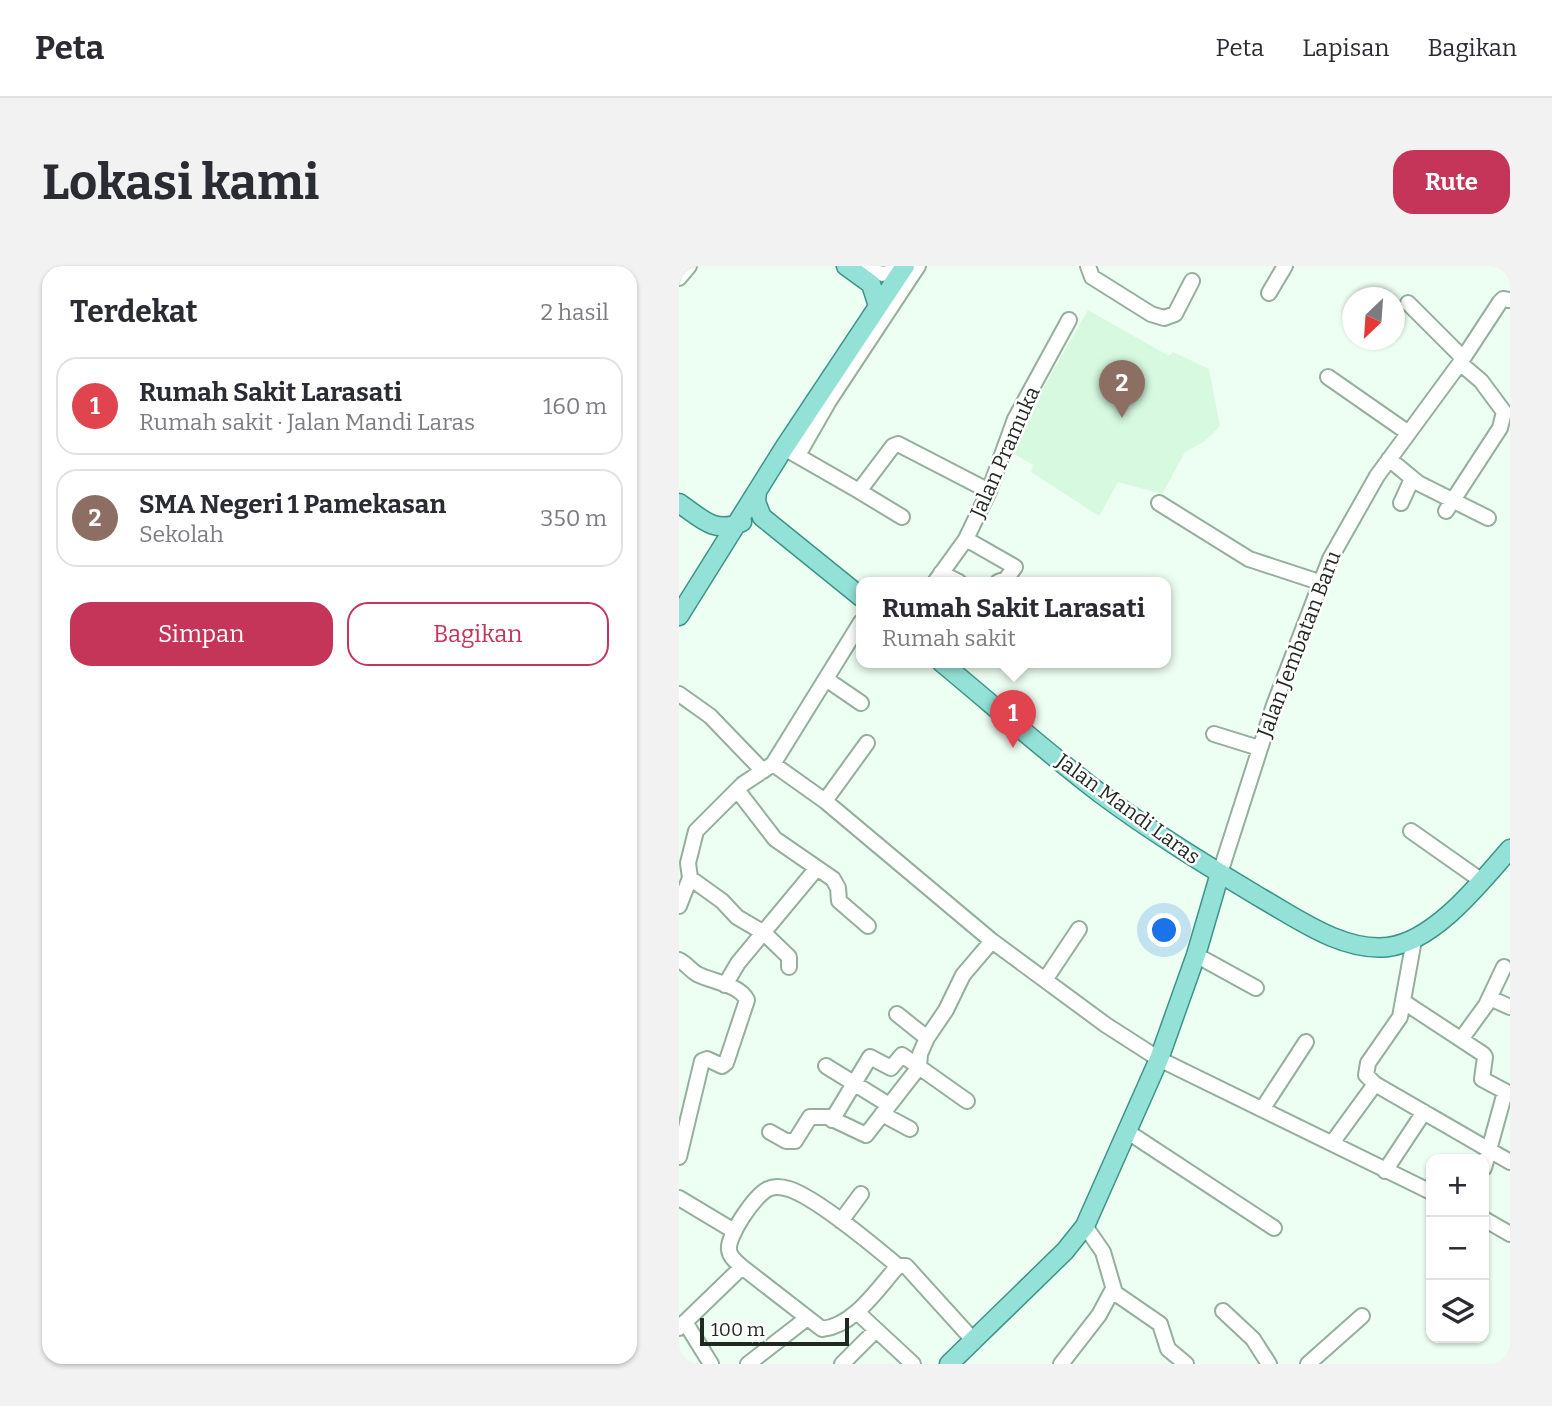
<!DOCTYPE html>
<html lang="id">
<meta charset="utf-8">
<style>
body{margin:0;font-family:Bitter,serif;background:#f2f2f3;color:#2b2b33}
.controls{position:absolute;right:21px;bottom:21px;display:grid;overflow:hidden;border-radius:14px;box-shadow:0 2px 5px #0004}
.controls button{width:63px;height:63px;display:grid;place-items:center;padding:0;border:0;border-bottom:2px solid #e1e1e2;background:#fff;color:#2b2b33;font:35px sans-serif}
.compass{position:absolute;left:663px;top:21px;width:63px;height:63px;border-radius:50%;background:#fff;box-shadow:0 2px 5px #0004;rotate:205deg}
.scale{position:absolute;left:21px;bottom:18px;width:149px;box-sizing:border-box;padding-left:7px;border:4px solid #1f2922;border-top:0;font-size:19px;line-height:24px;white-space:nowrap;color:#1f2922;-webkit-text-stroke:5px #fff;paint-order:stroke}
.you{position:absolute;left:486px;top:665px;width:24px;height:24px;margin:-18px;border:5px solid #fff;border-radius:50%;background:#1a73e8;box-shadow:0 0 0 10px #1a73e833}
.badge{display:grid;place-items:center;width:46px;height:46px;border-radius:50%;background:#c43559;color:#fff;font-size:23px;font-weight:700}
.pin{position:absolute;translate:-50% -58px;filter:drop-shadow(0 2px 4px #0008)}
.pin::after{content:'';position:absolute;top:37px;width:24px;height:21px;background:inherit;clip-path:polygon(0 0,100% 0,50% 100%)}
.popup{position:absolute;left:177px;top:311px;width:315px;height:91px;box-sizing:border-box;display:grid;place-content:center;border-radius:14px;background:#fff;filter:drop-shadow(0 2px 5px #0005);font-size:23px;white-space:nowrap;color:#7c7c81}
.popup b{font-size:26px;color:#2b2b33}
.popup::after{content:'';position:absolute;left:50%;top:100%;margin-left:-14px;border:14px solid transparent;border-top-color:#fff}
.list{margin:0;padding:0;list-style:none}
h2{display:flex;justify-content:space-between;align-items:center;height:91px;margin:0;padding:0 28px;font-size:30px}
h2 small{font-size:23px;font-weight:400;color:#7c7c81}
.list li{display:grid;grid-template-columns:46px 1fr auto;gap:21px;align-items:center;box-sizing:border-box;height:98px;margin:0 14px 14px;padding:0 14px;border:2px solid #e1e1e2;border-radius:21px}
.list b{display:block;font-size:26px;white-space:nowrap}
.list p{margin:0;font-size:23px;white-space:nowrap;color:#7c7c81}
.list em{font-size:23px;font-style:normal;color:#7c7c81}
.actions{display:flex;gap:14px;padding:21px 28px}
.actions a{flex:1;padding:16px 0;border:2px solid #c43559;border-radius:21px;text-align:center;font-size:24px;color:#c43559}
.actions .main{background:#c43559;color:#fff}
.icon{flex:none;width:38px;height:38px;fill:none;stroke:currentColor;stroke-width:2;stroke-linecap:round;stroke-linejoin:round}
.map{position:relative;flex:none;width:831px;height:1098px;overflow:hidden;border-radius:21px}
header{display:flex;align-items:center;gap:42px;box-sizing:border-box;height:98px;padding:0 35px;background:#fff;border-bottom:2px solid #e1e1e2}
header strong{font-size:33px}
nav{display:flex;gap:38px;margin-inline-start:auto;font-size:24px}
.intro{display:flex;align-items:center;justify-content:space-between;box-sizing:border-box;height:168px;padding:0 42px}
h1{margin:0;font-size:49px}
.button{padding:18px 32px;border-radius:21px;background:#c43559;color:#fff;font-size:24px;font-weight:700}
main{display:flex;gap:42px;padding:0 42px}
aside{flex:1;background:#fff;border-radius:21px;box-shadow:0 2px 5px #0004}
.map>svg:first-child{display:block}
.built{fill:#d6f9e0}
.lines{fill:none;stroke-linecap:round;stroke-linejoin:round}
.minor-casing{stroke:#94af9c;stroke-width:18}
.major-casing{stroke:#3c9487;stroke-width:21}
.minor{stroke:#fff;stroke-width:14}
.major{stroke:#94e2d7;stroke-width:18}
.labels{text-anchor:middle;dominant-baseline:central;stroke-width:5;stroke-linejoin:round;paint-order:stroke}
.street-label{font-size:21px;fill:#1f2922;stroke:#fff}
</style>
<header>
<strong>Peta</strong>
<nav><a>Peta</a><a>Lapisan</a><a>Bagikan</a></nav>
</header>
<div class="intro"><h1>Lokasi kami</h1><a class="button">Rute</a></div>
<main>
<aside>
<h2>Terdekat<small>2 hasil</small></h2>
<ul class="list">
<li><span class="badge" style="background:#e0444e">1</span><div><b>Rumah Sakit Larasati</b><p>Rumah sakit · Jalan Mandi Laras</p></div><em>160 m</em></li>
<li><span class="badge" style="background:#8d6e63">2</span><div><b>SMA Negeri 1 Pamekasan</b><p>Sekolah</p></div><em>350 m</em></li>
</ul>
<div class="actions"><a class="main">Simpan</a><a>Bagikan</a></div>
</aside>
<div class="map">
<svg width="831" height="1098" viewBox="0 0 831 1098">
<rect width="100%" height="100%" fill="#edfef2"/>
<path class="built" d="M409 44 490 90 494 86 530 103 541 160 526 175 506 186 483 228 439 216 420 250 352 206 354 199 329 184Z"/>
<g class="lines">
<defs>
<path id="minor" d="M184 0C196 7 208 13 219 0
M409 0 413 11 472 48 485 52 496 48 513 15
M0 12 10 0
M590 27 606 0
M729 37 784 92
M649 111 728 166
M105 182 180 225 214 180 219 178 310 225
M119 189 150 135 239 0
M710 193 739 217 809 252
M180 225 223 251
M480 237 570 293 640 316
M722 237 733 213
M767 245 821 162 825 146 802 115 781 97
M287 273 336 301 327 313 319 316
M262 307 280 316
M256 316 287 273 310 225 336 153 390 54
M182 356 94 498 146 535 313 675 427 759 480 793 752 926
M147 413 182 437
M0 428 31 450 84 505
M535 468 580 482
M59 525 96 573 154 613 159 622 160 635 189 660
M146 535 188 477
M732 565 803 615
M541 607 595 439 651 293 698 210 781 97 821 36 824 33 831 34
M11 612 43 635 58 651 85 667 110 691V701
M0 640 11 612 9 597 17 565 64 518 94 498
M735 674 721 751 689 797 687 809 696 818 831 896
M517 689 577 722
M0 694C8 698 11 704 18 708 33 716 60 718 68 734L47 797 43 800 28 793 23 795 0 891
M366 714 400 663
M46 719 59 697 138 602
M811 732 831 741
M725 736 804 788 806 791 803 813 831 828
M218 748 248 772
M783 772 807 739 825 701
M147 800 210 839
M584 842 627 776
M203 848 231 863
M153 854 191 791 212 802 223 789 288 835
M91 866 107 875H116L131 851H149L187 869 240 801 241 788 248 772 267 744 284 709 313 675
M449 866 595 962
M653 877 696 818
M805 902 826 826
M706 905 745 846
M0 932 55 965
M805 953 831 968
M162 955 182 928
M406 960 424 986 436 1027 481 1058 489 1083 507 1098
M219 1000C199 1022 175 1060 143 1063L63 1001C58 996 51 992 50 984 48 970 76 929 89 923 95 920 104 921 110 923 138 932 195 980 219 1000H227L295 1075
M544 1045 574 1073 590 1098
M178 1046 234 1098
M6 1056 32 1098
M0 1062 63 1001
M69 1098 127 1053
M163 1098 197 1064
M382 1098 420 1049 434 1023
M629 1098 683 1050"/>
<path id="major" d="M167 0 192 18 199 40
M78 225 77 236 83 251 182 331
M0 237C22 252 36 269 63 256
M0 350 105 182 226 0
M262 396C315 440 367 486 422 528 473 566 527 599 582 632 619 653 664 686 709 681 756 675 801 617 831 583
M270 1098 386 985 406 960 480 793 517 689 541 607"/>
</defs>
<use href="#minor" class="minor-casing"/>
<use href="#major" class="major-casing"/>
<use href="#minor" class="minor"/>
<use href="#major" class="major"/>
</g>
<g class="labels">
<g class="street-label">
<text transform="translate(326 186) rotate(-66)">Jalan Pramuka</text>
<text transform="translate(620 378) rotate(-69)">Jalan Jembatan Baru</text>
<text transform="translate(449 543) rotate(36)">Jalan Mandi Laras</text>
</g>
</g>
</svg>
<div class="controls">
<button>+</button>
<button>−</button>
<button><svg class="icon" aria-label="layers" viewBox="0 0 24 24"><path d="M12 4l9 5-9 5-9-5zM3 14l9 5 9-5"/></svg></button>
</div>
<svg class="compass" viewBox="-18 -18 36 36"><path d="M0-13l5 13h-10z" fill="#e53935"/><path d="M0 13l5-13h-10z" fill="#7c7c81"/></svg>
<div class="scale">100 m</div>
<div class="you"></div>
<div class="pin badge" style="left:334px;top:482px;background:#e0444e">1</div>
<div class="popup"><b>Rumah Sakit Larasati</b>Rumah sakit</div>
<div class="pin badge" style="left:443px;top:152px;background:#8d6e63">2</div>
</div>
</main>
